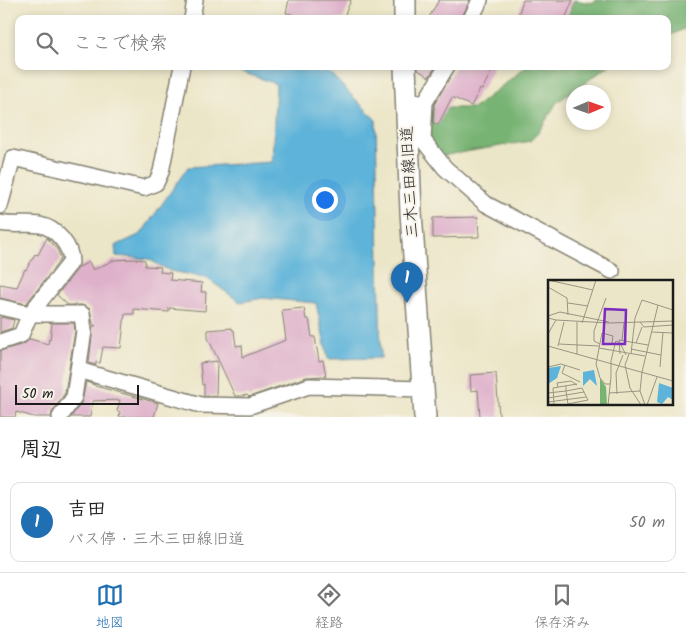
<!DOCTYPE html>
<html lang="ja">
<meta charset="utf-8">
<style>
body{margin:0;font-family:Kalam,"Klee One",sans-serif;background:#f6f6f6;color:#202124}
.compass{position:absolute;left:566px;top:85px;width:45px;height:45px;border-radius:50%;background:#fff;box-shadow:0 2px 8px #0003;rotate:88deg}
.scale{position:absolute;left:15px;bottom:12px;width:124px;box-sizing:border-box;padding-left:5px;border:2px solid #1c1c1c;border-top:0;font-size:14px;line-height:18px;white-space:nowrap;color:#1c1c1c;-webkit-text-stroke:4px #f7f3e8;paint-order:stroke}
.you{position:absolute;left:324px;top:199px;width:18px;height:18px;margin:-12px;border:4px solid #fff;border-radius:50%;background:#1a73e8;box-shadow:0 0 0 8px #1a73e833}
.badge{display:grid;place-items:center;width:32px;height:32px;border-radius:50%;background:#1f6fb2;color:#fff;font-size:16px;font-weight:700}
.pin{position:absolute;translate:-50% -41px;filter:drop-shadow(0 1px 2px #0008)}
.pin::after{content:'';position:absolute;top:26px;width:18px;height:15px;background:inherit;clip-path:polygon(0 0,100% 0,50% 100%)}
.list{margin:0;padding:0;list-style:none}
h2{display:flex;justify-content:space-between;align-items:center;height:65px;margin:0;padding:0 20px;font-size:21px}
h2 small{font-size:16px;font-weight:400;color:#757577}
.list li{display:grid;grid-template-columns:32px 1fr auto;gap:15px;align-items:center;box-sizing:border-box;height:80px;margin:0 10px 10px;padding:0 10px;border:1px solid #e0e0e0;border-radius:10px}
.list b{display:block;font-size:19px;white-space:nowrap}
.list p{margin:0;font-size:16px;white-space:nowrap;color:#757577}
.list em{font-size:16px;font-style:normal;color:#757577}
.icon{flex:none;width:28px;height:28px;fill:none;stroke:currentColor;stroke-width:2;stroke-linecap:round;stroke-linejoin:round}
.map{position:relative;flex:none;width:686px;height:417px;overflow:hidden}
.search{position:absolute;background:#fff;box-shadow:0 2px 8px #0003;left:15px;right:15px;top:15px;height:55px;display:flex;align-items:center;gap:12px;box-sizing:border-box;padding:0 18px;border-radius:10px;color:#757577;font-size:19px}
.sheet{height:155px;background:#fff}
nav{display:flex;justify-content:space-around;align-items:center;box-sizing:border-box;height:70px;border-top:1px solid #e0e0e0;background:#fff;font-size:14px;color:#757577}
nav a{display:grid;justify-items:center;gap:2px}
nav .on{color:#1f6fb2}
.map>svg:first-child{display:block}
.forest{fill:#77b373;stroke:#4a6848}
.water{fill:#5db3d9;stroke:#3c687a}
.building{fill:#deb0ca}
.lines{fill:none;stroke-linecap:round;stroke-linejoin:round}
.street-casing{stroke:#848172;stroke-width:18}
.secondary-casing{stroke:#848172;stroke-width:24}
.street{stroke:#fff;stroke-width:15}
.secondary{stroke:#fff;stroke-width:21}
.labels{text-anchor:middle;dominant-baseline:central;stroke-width:4;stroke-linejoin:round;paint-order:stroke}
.street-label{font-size:16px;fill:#1c1c1c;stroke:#f7f3e8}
.inset-road{fill:none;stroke:#999583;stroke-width:1}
.view{fill:#7b2cbf;fill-opacity:0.15;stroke:#7b2cbf;stroke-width:2.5}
.inset-edge{fill:none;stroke:#1c1c1c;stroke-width:2.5}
</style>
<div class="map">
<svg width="686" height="417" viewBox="0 0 686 417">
<rect width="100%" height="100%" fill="#f7f3e8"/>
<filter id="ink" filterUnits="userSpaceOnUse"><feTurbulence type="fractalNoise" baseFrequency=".02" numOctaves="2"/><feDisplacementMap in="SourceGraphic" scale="10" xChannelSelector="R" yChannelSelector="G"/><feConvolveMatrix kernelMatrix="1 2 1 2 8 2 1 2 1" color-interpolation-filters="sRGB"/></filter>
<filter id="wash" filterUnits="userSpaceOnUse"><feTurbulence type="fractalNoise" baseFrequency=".0096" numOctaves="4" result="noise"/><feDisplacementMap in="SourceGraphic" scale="20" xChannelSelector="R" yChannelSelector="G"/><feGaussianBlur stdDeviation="1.12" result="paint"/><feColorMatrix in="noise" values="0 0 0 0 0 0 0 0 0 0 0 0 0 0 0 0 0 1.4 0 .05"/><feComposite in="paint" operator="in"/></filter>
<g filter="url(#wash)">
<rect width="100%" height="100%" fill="#ece6c8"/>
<path class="forest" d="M574 0 591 3 597 0H686V28L667 37V19H567Z
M527 66H609L557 102 538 133 530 141 441 156 431 141 428 108H474Z"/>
<path class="water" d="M239 66H323L376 120 381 358 328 359 316 303 263 298 240 302 205 277 170 271 148 259 116 256 115 246 141 234 188 167 272 162 276 84 239 71Z"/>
<g id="blocks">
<path class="building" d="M289 0H351L343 19H291L292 14 286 13Z
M439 0H470L461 19H428Z
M523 0H573L565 19H517Z
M418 66H436L429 77 418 70Z
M456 66H494L482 90 480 89 471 106 452 97 438 125 433 123 434 105Z
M478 217 479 237 433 238V218Z
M47 238 57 249 61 259 26 304 0 298V284L17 287 25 269 26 270 35 254 38 255Z
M133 259 145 260V266L161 267 160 272 171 273 170 280 202 283 201 292H206L205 311 169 308V312L134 309V314H125L121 348 103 347 100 363 96 362V365L89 363 93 326H96L93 324 90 309 82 305H68L57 295 79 267 89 262 93 270 114 260Z
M304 308 306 319H309L312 337H315L319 361 323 360 326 376 306 377 249 397 247 395 243 396H235L208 338V330L232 328V330H234L236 346 242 345 243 357 286 340 282 310Z
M0 317 14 320 12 328 0 332Z
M52 323H74L75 331 65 393 52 412 51 417H34L16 412 15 417H0V351L24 344 30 339 48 344 49 339 50 340Z
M217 361 216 396H204V384L202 385 200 363Z
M496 373 499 417H480L478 390 471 391 470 375Z
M86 382 95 385V386L158 403 154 417H119L120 412 117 411 120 400 93 401 90 417H71L82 402Z"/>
</g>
</g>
<g filter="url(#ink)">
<use href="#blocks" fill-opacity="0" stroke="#848172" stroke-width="1"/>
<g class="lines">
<defs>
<path id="street" d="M192 19 195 0
M471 19 480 0
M416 102H425L447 66
M425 102 423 140 445 168 486 204 612 271
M0 206 13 158 144 188 156 183 161 172 182 66
M0 223C13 226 27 223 40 225 56 228 71 246 71 262L30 314 21 335 0 342
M0 307 30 314H82L84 331 74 397 60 417
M78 370 201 405 250 406 309 386 423 389"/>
<path id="secondary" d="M405 0V19
M405 66 411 212 425 417"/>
</defs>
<use href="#street" class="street-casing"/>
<use href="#secondary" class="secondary-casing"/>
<use href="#street" class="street"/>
<use href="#secondary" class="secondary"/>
</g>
</g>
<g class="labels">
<g class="street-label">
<text transform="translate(410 182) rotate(-93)">三木三田線旧道</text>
</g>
</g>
<g transform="translate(548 280)">
<rect width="125" height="125" fill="#ece6c8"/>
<path d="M52 98 58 107 59 125H52Z" fill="#77b373"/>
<path d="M13 86 9 98 0 104V88ZM46 90 49 106 42 99 35 106V92ZM111 103 125 108V120L120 117 114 124 109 122Z" fill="#5db3d9"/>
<path class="inset-road" d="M0 0 45 10M0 7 19 18 20 35M20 23 40 26M0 36 12 32 61 42M0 38 8 40 0 54M8 40 61 43 125 41M92 42 96 47 125 45M34 43 48 0M104 52 125 53M74 60 76 43M88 63 94 47M11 64 51 66M52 64 46 61V51L58 18M67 64 68 61 72 63 78 75M0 66 125 101M10 66 16 42M51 68 97 76M83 69 113 75M29 74V42M72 74 71 60 100 65M81 74 77 85 82 108 93 125M83 74 87 38 94 20 125 30M17 85 14 93 32 102M0 87 13 84 32 90M112 87 115 52M94 92 110 25M94 92 92 111 97 125M10 107 9 103 23 101 29 105M0 113 18 111 34 108 40 120 20 124 18 111V106M61 113 92 111M69 114 68 93 75 75M0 118 36 112M0 122 38 117M6 125 5 108 29 104M60 125 63 97V81L67 64 64 63 65 56 54 53 48 84 52 98 57 104H62M99 125 109 97"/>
<path class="view" d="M57 29 78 30 77 64H55Z"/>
<rect width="125" height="125" class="inset-edge"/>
</g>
</svg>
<svg class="compass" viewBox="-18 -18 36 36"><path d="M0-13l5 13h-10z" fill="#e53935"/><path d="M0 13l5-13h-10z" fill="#757577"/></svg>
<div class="scale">50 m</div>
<div class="you"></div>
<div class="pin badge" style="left:407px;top:303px">1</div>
<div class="search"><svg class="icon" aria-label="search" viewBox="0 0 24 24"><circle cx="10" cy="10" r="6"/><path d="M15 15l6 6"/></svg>ここで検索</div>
</div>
<section class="sheet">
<h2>周辺<small></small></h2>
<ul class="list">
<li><span class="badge">1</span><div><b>吉田</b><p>バス停 · 三木三田線旧道</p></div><em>50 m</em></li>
</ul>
</section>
<nav>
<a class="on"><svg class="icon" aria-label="map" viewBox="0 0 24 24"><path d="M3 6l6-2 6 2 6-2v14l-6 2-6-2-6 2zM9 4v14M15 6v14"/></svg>地図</a>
<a><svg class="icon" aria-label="directions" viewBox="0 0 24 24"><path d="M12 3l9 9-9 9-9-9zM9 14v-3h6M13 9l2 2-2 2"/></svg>経路</a>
<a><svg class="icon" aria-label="saved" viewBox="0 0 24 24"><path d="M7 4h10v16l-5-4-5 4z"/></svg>保存済み</a>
</nav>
